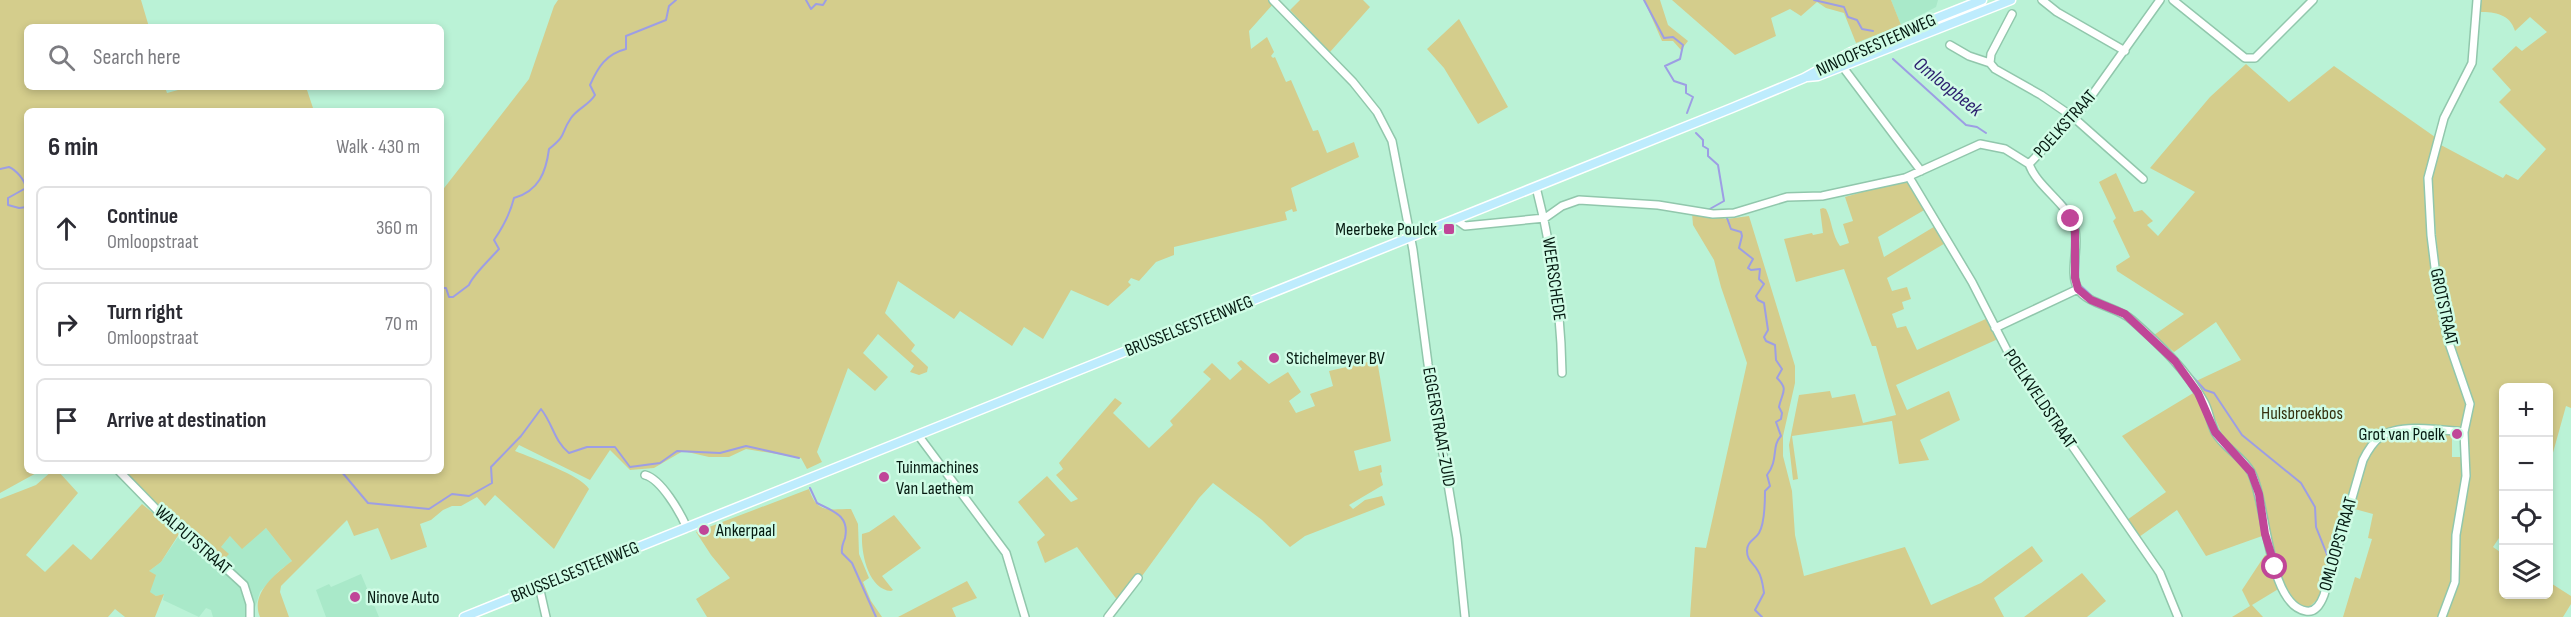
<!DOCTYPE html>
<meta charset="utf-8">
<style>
body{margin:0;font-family:"Sofia Sans Condensed",sans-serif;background:#f2f2f3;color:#2b2b33}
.controls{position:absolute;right:18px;bottom:18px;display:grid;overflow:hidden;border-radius:9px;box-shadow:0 3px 9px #0003}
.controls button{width:54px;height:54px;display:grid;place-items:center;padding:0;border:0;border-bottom:2px solid #e1e1e2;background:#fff;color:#2b2b33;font:30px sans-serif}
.stop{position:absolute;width:18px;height:18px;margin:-14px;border:4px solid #c04698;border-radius:50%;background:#fff}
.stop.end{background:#c04698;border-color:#fff;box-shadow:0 2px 6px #0008}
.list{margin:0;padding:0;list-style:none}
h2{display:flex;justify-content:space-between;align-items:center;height:78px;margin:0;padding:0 24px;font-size:26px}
h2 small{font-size:20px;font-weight:400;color:#7c7c81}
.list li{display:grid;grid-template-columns:39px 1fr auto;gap:18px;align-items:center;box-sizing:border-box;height:84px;margin:0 12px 12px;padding:0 12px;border:2px solid #e1e1e2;border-radius:9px}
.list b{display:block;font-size:22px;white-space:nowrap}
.list p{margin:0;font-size:20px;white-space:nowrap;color:#7c7c81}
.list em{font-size:20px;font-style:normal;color:#7c7c81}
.icon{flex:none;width:33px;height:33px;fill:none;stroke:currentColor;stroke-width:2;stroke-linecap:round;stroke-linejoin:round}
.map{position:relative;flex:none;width:2571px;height:617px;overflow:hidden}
.search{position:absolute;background:#fff;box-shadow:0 3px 9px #0003;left:24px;top:24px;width:420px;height:66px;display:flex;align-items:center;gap:15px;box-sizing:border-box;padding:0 21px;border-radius:9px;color:#7c7c81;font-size:22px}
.panel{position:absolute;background:#fff;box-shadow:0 3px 9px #0003;left:24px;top:108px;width:420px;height:366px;border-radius:9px}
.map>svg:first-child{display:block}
.built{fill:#a9e9c9}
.green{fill:#d4cd8c}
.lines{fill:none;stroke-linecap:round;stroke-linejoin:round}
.stream{stroke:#9d9ee4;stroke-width:2}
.minor-casing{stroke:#91c7ac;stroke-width:10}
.major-casing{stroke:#fff;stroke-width:11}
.minor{stroke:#fff;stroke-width:7}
.major{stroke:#beecfd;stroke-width:8}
.route{stroke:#c04698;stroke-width:8}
.poi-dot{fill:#c04698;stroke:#d0fce6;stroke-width:2}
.labels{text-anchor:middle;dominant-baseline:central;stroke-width:5;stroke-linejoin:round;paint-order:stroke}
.street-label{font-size:18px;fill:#051a11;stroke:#d0fce6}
.poi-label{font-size:18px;fill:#051a11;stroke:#d0fce6;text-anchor:start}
.park-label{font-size:18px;fill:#35310e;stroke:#d0fce6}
.water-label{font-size:20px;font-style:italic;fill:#2b1e6e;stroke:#d0fce6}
</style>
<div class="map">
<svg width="2571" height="617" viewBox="0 0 2571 617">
<rect width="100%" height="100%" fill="#baf2d6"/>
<path class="built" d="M1891 0H1938L1936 7 1901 25Z
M185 527 199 538 221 547 230 536 258 534 266 528 292 561 279 571 260 592 252 617H213L211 610 206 608 199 617 163 600 164 594 156 596 149 592V571L161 562Z
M361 574 379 617H326L316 590 329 584 331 587Z"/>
<path class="green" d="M0 0H141L149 27H27V87H165L167 93 189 87H306L314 111H27V471H40L0 493Z
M558 0H1269L1273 4 1249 31 1251 49 1267 37 1274 52 1271 56 1273 58 1275 57 1286 82 1291 80 1313 131 1318 130 1327 153 1354 142 1359 157 1291 188 1297 211 1293 212 1292 209 1285 212 1287 220 1174 247V255L1156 262 1139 281 1131 278 1128 282 1131 285 1108 306 1071 290 1043 339 1024 327 1012 346 960 311 954 319 898 281 885 313 915 345 911 351 928 367 927 372 919 375 910 372 914 366 878 334 863 353 888 377 875 391 848 368 817 452 822 462 807 469 801 458 746 449 729 457H709L683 451 654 468 630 470 610 450 590 480 519 445 515 451C532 458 582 476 589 489L554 549 495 495 485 506 477 497 461 506H452L443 510 431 520 420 524 427 547 391 560 378 528 354 536 347 520 281 586 280 592 289 617H260C250 594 275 574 292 561L266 528 242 549 230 536 221 547 229 554 223 560 146 495 124 471H441V192L529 79 554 6Z
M1300 0H1363L1370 7 1330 52 1290 10Z
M1644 0H1660L1668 25 1688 41 1681 50 1673 41H1662Z
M1672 0H1891L1901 25 1856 43 1844 13 1826 8 1817 2 1801 16 1790 9 1771 18 1776 36 1735 55Z
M2481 0H2571V408L2566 406 2549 467 2548 388H2504L2503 532 2493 547 2503 554 2504 594H2548L2549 582 2571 596V604L2563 617H2445L2458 586 2457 550 2467 434 2473 409 2472 396 2453 346 2441 293 2431 177 2439 144 2503 178 2506 174 2518 180 2546 149 2499 102 2511 90 2492 69 2516 46 2522 51 2547 32 2530 17 2515 31C2510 14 2495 12 2480 12Z
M1459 19 1508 107 1478 124 1444 68 1427 49Z
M2246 64 2289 102 2334 66 2435 137 2425 173V204L2434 286 2468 403 2464 423 2460 427H2405L2373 439 2367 446 2355 474 2321 596 2307 609 2296 602 2284 584 2268 531 2261 491 2250 465 2224 439 2211 409 2194 382 2241 360 2216 322 2174 352 2154 335 2184 314 2117 271 2116 266 2130 257 2113 221 2116 218 2099 182 2116 173 2134 212 2142 210 2153 221 2147 225 2158 236 2195 192 2150 168 2210 97Z
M1897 182 1908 183 1926 209 1878 237 1884 257 1937 225 1947 242 1887 278 1892 291 1907 287 1911 299 1902 302 1904 309 1892 314 1897 328 1906 326 1917 350 1988 318 1998 339 1896 385 1907 410 1949 391 1960 420 1920 440 1929 460 1899 464 1892 421 1792 436 1798 479 1793 480 1789 445 1799 395 1830 391 1832 398 1855 394 1863 423 1896 415 1876 346H1872L1844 269 1796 282 1784 239 1812 233 1813 235 1823 233 1820 209 1823 208 1826 209C1832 221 1832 235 1840 246L1849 243 1843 224 1853 221 1845 197Z
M1692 213 1727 219 1749 216 1795 366V383L1783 436V456L1792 491 1795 535 1804 576 1905 547 1931 605 1981 583 2032 546 2043 561 1994 598 2004 617H1690L1695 547 1706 548 1747 363 1721 287 1714 260 1693 225Z
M1241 360 1269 384 1288 372 1301 392 1289 401 1296 413 1315 406 1310 394 1333 386 1329 371 1377 360 1391 441 1354 451 1359 471 1381 465 1382 472 1380 473 1383 485 1349 505 1353 509 1365 500 1382 496 1385 505 1305 536 1290 547 1262 520 1213 483 1199 498 1142 576H1138L1118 601 1077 547 1045 563 1037 542 1045 535 1018 502 1047 476 1071 502 1078 499 1056 475 1063 469 1059 463 1115 398 1122 403 1113 413 1149 448 1173 425 1170 421 1211 379 1203 372 1212 363 1230 380 1242 369 1237 363Z
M2195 392 2204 406 2208 422 2252 478 2265 535 2206 556 2177 510 2139 537 2127 520 2166 492 2122 436Z
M2413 431 2452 433V457H2463L2452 584 2439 617H2343L2355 577 2360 579 2372 539 2368 538 2373 514 2351 508C2358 484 2363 444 2389 434 2396 432 2406 432 2413 431Z
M52 471H58L78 493 26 555 45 572 73 544 91 560 142 504 179 534 161 562 149 571 156 575 150 592 156 596 164 594 155 617H125L115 609 108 617H0V499L36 485Z
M809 489C817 514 829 509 851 509L858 524 859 554 869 578 863 582 871 601 882 617H707L696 599 730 578 711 555 696 532Z
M894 515 921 548 882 576 893 590 891 591C868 589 861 553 862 534L869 532Z
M2269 554 2280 588 2252 605 2263 617H2232L2250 606 2242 590 2265 555Z
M2082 573 2106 601 2087 617H2024Z
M967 581 977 598 952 608 956 617H898Z"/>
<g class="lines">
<path class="stream" d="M806 0 811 9 816 4 823 5 826 0
M1644 0 1664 38 1673 37 1683 45 1680 59 1665 66 1674 81 1686 85V93L1693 97 1687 113
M1814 0 1844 7 1848 17 1857 20 1862 29 1873 31
M1893 59 1966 125 1977 127 1986 133
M1696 133 1703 140V146L1708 149V156L1718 165 1724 201 1708 210 1717 211
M0 169 9 167C16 170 25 180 26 188L8 198V205L19 208 27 207
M2062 200 2075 216 2077 226
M1727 218 1731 229 1741 232 1742 236 1739 248 1753 259 1748 268 1751 270 1760 269 1759 279 1764 284 1756 296 1758 300 1764 303 1768 330 1764 337 1766 341 1775 345 1776 360 1782 369 1777 378C1789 390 1782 392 1779 407L1782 413 1781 419 1776 422 1781 436C1771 446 1779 460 1767 475L1770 486 1765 491C1765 502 1765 523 1759 533 1755 540 1747 541 1747 551 1747 561 1754 563 1758 571 1762 577 1763 586 1764 593L1755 610 1762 617
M2078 277 2079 250
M2080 285 2094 298
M441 288H446L449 297H453L469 285C472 276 491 258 499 249L494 240C503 227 510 214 514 198 539 191 546 172 549 149 568 134 560 134 571 118 577 109 589 105 595 95L590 85C598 67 606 54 626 49V36L666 20 669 6 676 0
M2162 344 2205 390 2214 393 2242 435 2301 483 2315 507 2316 527 2328 557
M341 471 368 503 429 509 452 494 469 496 492 483 491 467 521 436 541 409C553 424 554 441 569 453L587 447H615L630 467 660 463 677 451 720 453 746 446 799 458
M810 488 817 503C832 511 850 515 845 538 843 544 841 546 842 553L852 563 876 617"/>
<defs>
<path id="minor" d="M1273 0 1353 82 1377 112 1392 141 1413 250 1428 364 1457 538 1465 617
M2042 0 2057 12 2125 51
M2173 0 2245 58H2255L2313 0
M2012 14 1991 54 1990 63 1995 69 2041 95 2073 117 2143 179
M1950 45 1969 56 1990 63
M1842 66 1921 171
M2029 164C2038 189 2069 203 2075 230 2079 248 2069 273 2078 289 2087 304 2118 307 2132 320 2159 344 2187 370 2204 402 2209 411 2210 422 2215 432 2224 448 2242 456 2251 472 2267 501 2267 605 2306 611 2316 613 2321 603 2324 595L2363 460C2367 452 2372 443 2380 437 2399 423 2442 430 2464 432
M2029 164 2085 105 2160 0
M1909 177 1972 282 2010 356 2160 573 2178 617
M1536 187C1552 248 1561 309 1562 373
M1455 219 1465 226 1545 218 1562 206 1579 200 1658 205 1713 214 1734 213 1787 197 1822 196 1905 178 1980 144 2005 149 2029 164
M1995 328 2078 289
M918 435 1006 553 1025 617
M119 471 158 511 182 528 244 585 250 604V617
M645 475C661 479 680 512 687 528
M539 586 546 617
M1108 617 1138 578
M2442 617 2455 582 2456 535 2466 476 2464 432 2470 404 2449 343 2438 292 2431 235 2428 178 2444 118 2472 63 2477 0"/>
<path id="major" d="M1807 77 1818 76 2011 0
M464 617 1732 108 1804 78 1851 52 1982 0"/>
</defs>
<use href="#minor" class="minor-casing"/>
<use href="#major" class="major-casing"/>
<use href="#minor" class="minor"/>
<use href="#major" class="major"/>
</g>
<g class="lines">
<path class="route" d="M2071 219 2075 231V278L2078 289 2091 300 2125 314 2175 361 2198 393 2215 432 2251 472 2259 494 2265 534 2275 567"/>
</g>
<g class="poi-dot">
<rect x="1443" y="223" width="12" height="12" rx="3"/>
<circle cx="1274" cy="358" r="6"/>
<circle cx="2457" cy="434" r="6"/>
<circle cx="884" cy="477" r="6"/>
<circle cx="704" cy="530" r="6"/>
<circle cx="355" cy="597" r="6"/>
</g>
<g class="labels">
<g class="street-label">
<text transform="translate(1876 45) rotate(-24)">NINOOFSESTEENWEG</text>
<text transform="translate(2065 124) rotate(-48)">POELKSTRAAT</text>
<text transform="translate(1554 279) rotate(82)">WEERSCHEDE</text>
<text transform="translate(2444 307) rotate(78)">GROTSTRAAT</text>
<text transform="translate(1189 326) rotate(-22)">BRUSSELSESTEENWEG</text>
<text transform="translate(2040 399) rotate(56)">POELKVELDSTRAAT</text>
<text transform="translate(1439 427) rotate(80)">EGGERSTRAAT-ZUID</text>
<text transform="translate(193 540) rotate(41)">WALPUTSTRAAT</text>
<text transform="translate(2338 544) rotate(-74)">OMLOOPSTRAAT</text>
<text transform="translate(575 572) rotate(-22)">BRUSSELSESTEENWEG</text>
</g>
<g class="poi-label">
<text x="1437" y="229" text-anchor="end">Meerbeke Poulck</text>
<text x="1286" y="358">Stichelmeyer BV</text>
<text x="2445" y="434" text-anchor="end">Grot van Poelk</text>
<text x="896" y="467">Tuinmachines<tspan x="896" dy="21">Van Laethem</tspan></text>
<text x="716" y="530">Ankerpaal</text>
<text x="367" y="597">Ninove Auto</text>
</g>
<g class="park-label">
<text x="2302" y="413">Hulsbroekbos</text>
</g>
<g class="water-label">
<text transform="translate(1948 87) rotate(39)">Omloopbeek</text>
</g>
</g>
</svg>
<div class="controls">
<button>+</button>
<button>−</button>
<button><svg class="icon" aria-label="locate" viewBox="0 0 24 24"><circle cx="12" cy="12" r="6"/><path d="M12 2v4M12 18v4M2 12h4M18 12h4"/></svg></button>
<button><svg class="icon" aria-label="layers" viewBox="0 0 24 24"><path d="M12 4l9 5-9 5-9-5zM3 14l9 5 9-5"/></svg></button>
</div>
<div class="stop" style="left:2275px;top:567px"></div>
<div class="stop end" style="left:2071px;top:219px"></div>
<div class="search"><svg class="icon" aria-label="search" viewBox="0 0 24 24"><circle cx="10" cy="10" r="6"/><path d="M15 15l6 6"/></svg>Search here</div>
<section class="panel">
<h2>6 min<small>Walk · 430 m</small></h2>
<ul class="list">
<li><svg class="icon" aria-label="ahead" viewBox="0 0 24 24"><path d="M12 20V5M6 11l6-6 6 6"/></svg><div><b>Continue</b><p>Omloopstraat</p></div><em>360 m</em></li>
<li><svg class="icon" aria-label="right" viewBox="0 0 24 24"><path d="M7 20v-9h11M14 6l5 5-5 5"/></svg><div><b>Turn right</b><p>Omloopstraat</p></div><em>70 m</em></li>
<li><svg class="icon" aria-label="arrive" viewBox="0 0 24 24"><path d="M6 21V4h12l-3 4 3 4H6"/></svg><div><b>Arrive at destination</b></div></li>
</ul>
</section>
</div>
